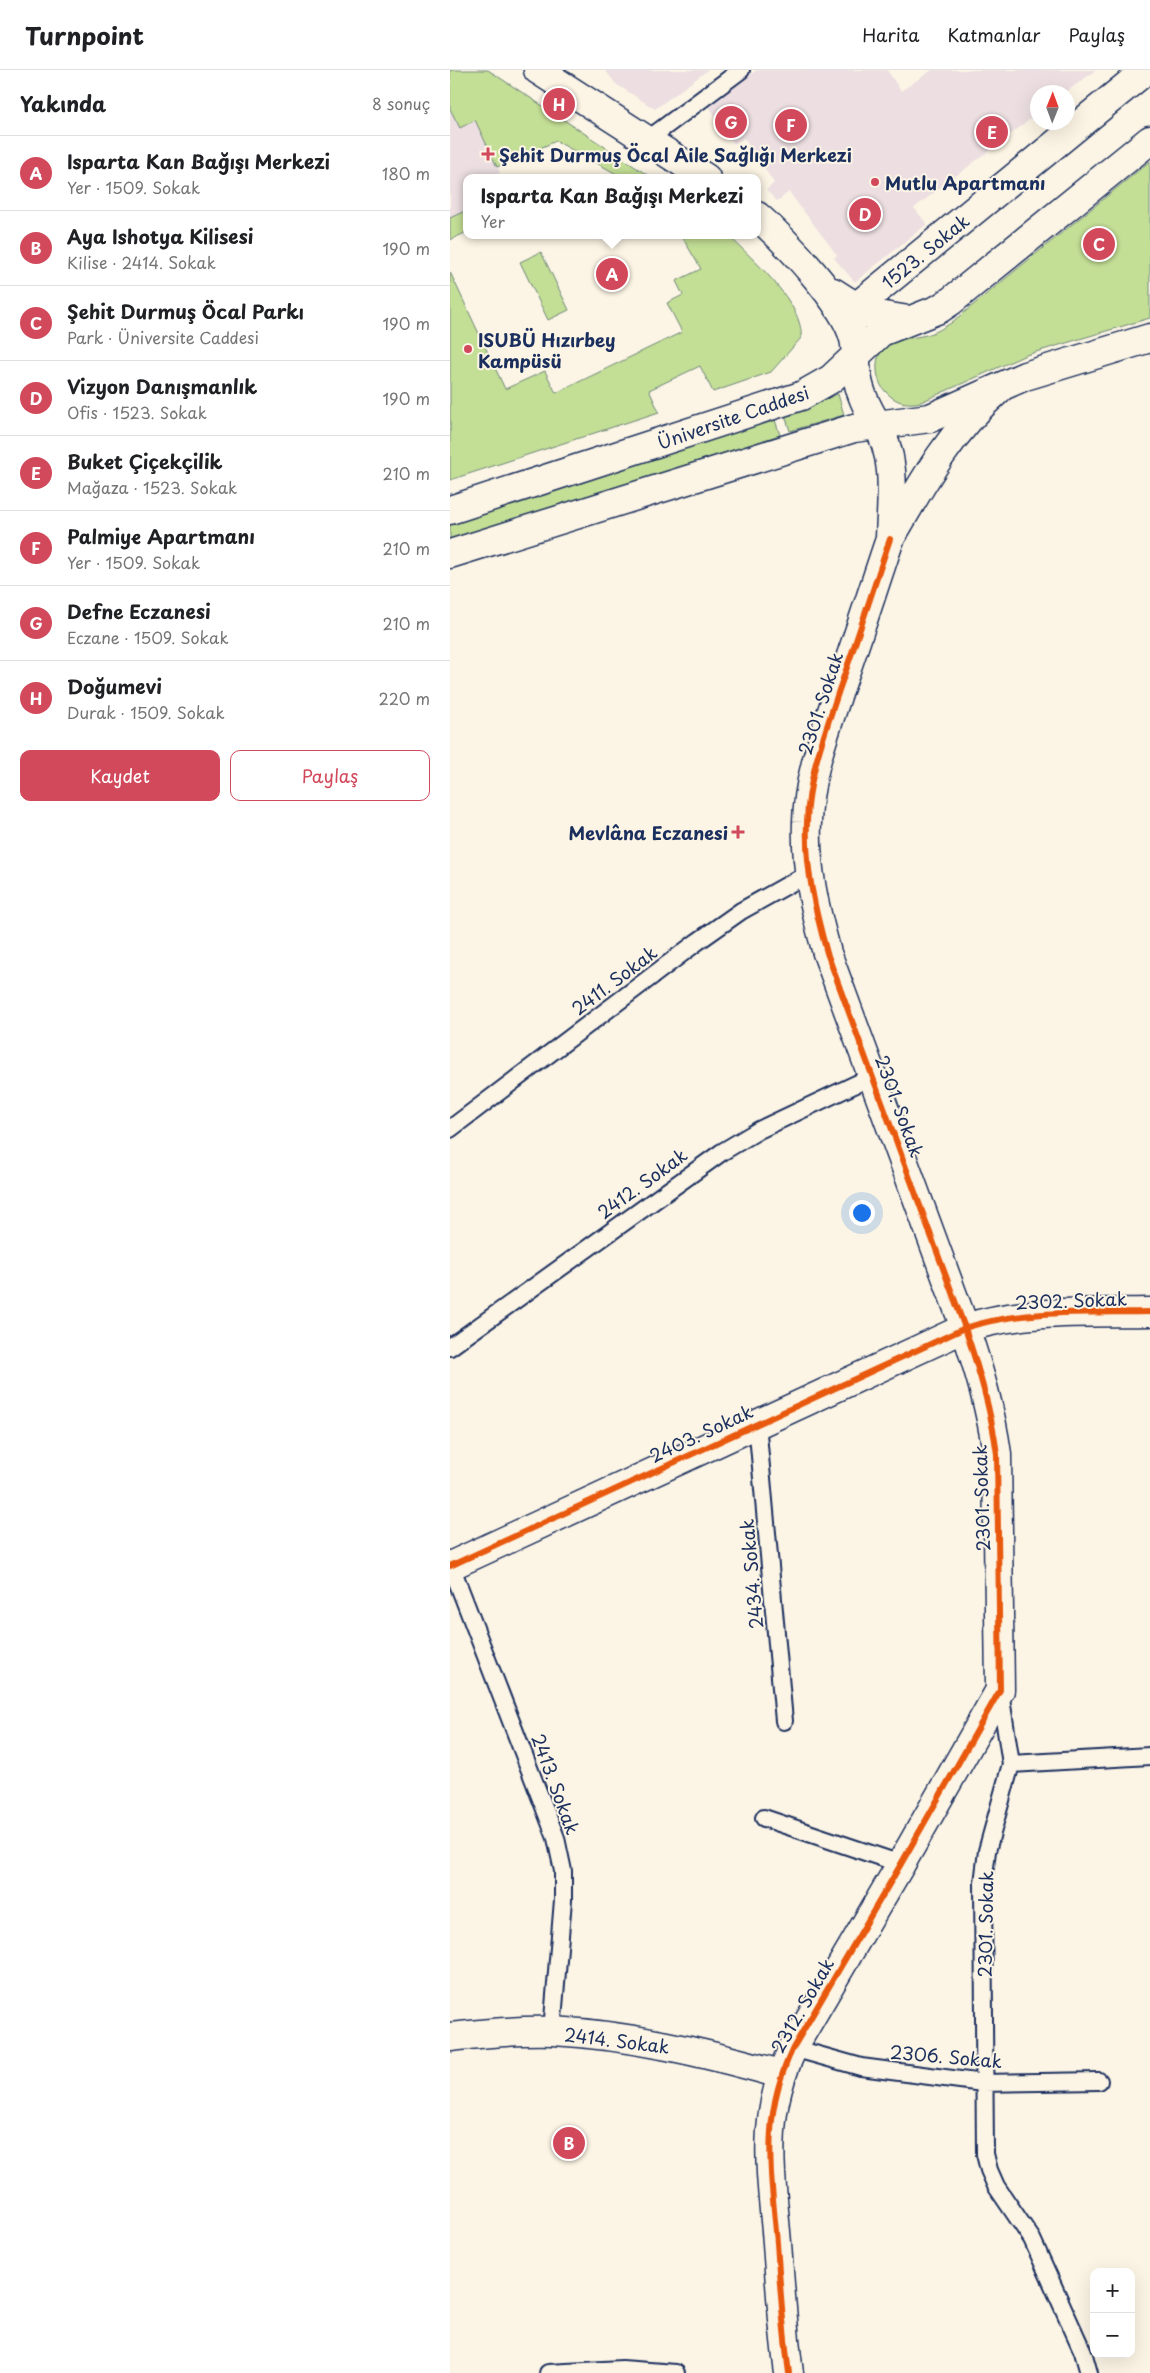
<!DOCTYPE html>
<html lang="tr">
<meta charset="utf-8">
<style>
body{margin:0;font-family:"Playpen Sans",sans-serif;background:#f2f2f2;color:#202124}
.controls{position:absolute;right:15px;bottom:15px;display:grid;overflow:hidden;border-radius:10px;box-shadow:0 5px 20px #0002}
.controls button{width:45px;height:45px;display:grid;place-items:center;padding:0;border:0;border-bottom:1px solid #e0e0e0;background:#fff;color:#202124;font:25px sans-serif}
.compass{position:absolute;left:580px;top:15px;width:45px;height:45px;border-radius:50%;background:#fff;box-shadow:0 5px 20px #0002;rotate:1deg}
.you{position:absolute;left:411px;top:1142px;width:18px;height:18px;margin:-12px;border:4px solid #fff;border-radius:50%;background:#1a73e8;box-shadow:0 0 0 8px #1a73e833}
.badge{display:grid;place-items:center;width:32px;height:32px;border-radius:50%;background:#d1495b;color:#fff;font-size:16px;font-weight:700}
.pin{position:absolute;translate:-50% -50%;border:2px solid #fff;box-shadow:0 1px 5px #0006}
.popup{position:absolute;left:13px;top:104px;width:298px;height:65px;box-sizing:border-box;display:grid;place-content:center;border-radius:10px;background:#fff;filter:drop-shadow(0 1px 4px #0005);font-size:16px;white-space:nowrap;color:#757577}
.popup b{font-size:19px;color:#202124}
.popup::after{content:'';position:absolute;left:50%;top:100%;margin-left:-10px;border:10px solid transparent;border-top-color:#fff}
.list{margin:0;padding:0;list-style:none}
h2{display:flex;justify-content:space-between;align-items:center;height:65px;margin:0;padding:0 20px;font-size:21px}
h2 small{font-size:16px;font-weight:400;color:#757577}
.list li{display:grid;grid-template-columns:32px 1fr auto;gap:15px;align-items:center;box-sizing:border-box;height:75px;padding:0 20px;border-top:1px solid #e0e0e0}
.list b{display:block;font-size:19px;white-space:nowrap}
.list p{margin:0;font-size:16px;white-space:nowrap;color:#757577}
.list em{font-size:16px;font-style:normal;color:#757577}
.actions{display:flex;gap:10px;padding:15px 20px}
.actions a{flex:1;padding:11px 0;border:1px solid #d1495b;border-radius:10px;text-align:center;font-size:18px;color:#d1495b}
.actions .main{background:#d1495b;color:#fff}
.map{position:relative;flex:none;width:700px;height:2303px;overflow:hidden}
header{display:flex;align-items:center;gap:30px;box-sizing:border-box;height:70px;padding:0 25px;background:#fff;border-bottom:1px solid #e0e0e0}
header strong{font-size:24px}
nav{display:flex;gap:28px;margin-inline-start:auto;font-size:18px}
main{display:flex}
aside{flex:1;background:#fff}
.map>svg:first-child{display:block}
.built{fill:#ecdee1}
.green{fill:#c3de95;stroke:#6f867a}
.lines{fill:none;stroke-linecap:round;stroke-linejoin:round}
.service-casing{stroke:#1b2f5e;stroke-width:20}
.minor-casing{stroke:#1b2f5e;stroke-width:31}
.secondary-casing{stroke:#1b2f5e;stroke-width:31}
.service{stroke:#fcf5e5;stroke-width:16}
.minor{stroke:#fcf5e5;stroke-width:28}
.secondary{stroke:#fcf5e5;stroke-width:28}
.cycleway-casing{stroke:#fcf5e5;stroke-width:9}
.cycleway{stroke:#e8590c;stroke-width:6}
.poi-dot{fill:#d1495b;stroke:#fcf5e5;stroke-width:2}
.labels{text-anchor:middle;dominant-baseline:central;stroke-width:4;stroke-linejoin:round;paint-order:stroke}
.poi-label{font-size:18px;font-weight:bold;fill:#1b2f5e;stroke:#fcf5e5;text-anchor:start}
.street-label{font-size:18px;fill:#1b2f5e;stroke:#fcf5e5}
</style>
<header>
<strong>Turnpoint</strong>
<nav><a>Harita</a><a>Katmanlar</a><a>Paylaş</a></nav>
</header>
<main>
<aside>
<h2>Yakında<small>8 sonuç</small></h2>
<ul class="list">
<li><span class="badge">A</span><div><b>Isparta Kan Bağışı Merkezi</b><p>Yer · 1509. Sokak</p></div><em>180 m</em></li>
<li><span class="badge">B</span><div><b>Aya Ishotya Kilisesi</b><p>Kilise · 2414. Sokak</p></div><em>190 m</em></li>
<li><span class="badge">C</span><div><b>Şehit Durmuş Öcal Parkı</b><p>Park · Üniversite Caddesi</p></div><em>190 m</em></li>
<li><span class="badge">D</span><div><b>Vizyon Danışmanlık</b><p>Ofis · 1523. Sokak</p></div><em>190 m</em></li>
<li><span class="badge">E</span><div><b>Buket Çiçekçilik</b><p>Mağaza · 1523. Sokak</p></div><em>210 m</em></li>
<li><span class="badge">F</span><div><b>Palmiye Apartmanı</b><p>Yer · 1509. Sokak</p></div><em>210 m</em></li>
<li><span class="badge">G</span><div><b>Defne Eczanesi</b><p>Eczane · 1509. Sokak</p></div><em>210 m</em></li>
<li><span class="badge">H</span><div><b>Doğumevi</b><p>Durak · 1509. Sokak</p></div><em>220 m</em></li>
</ul>
<div class="actions"><a class="main">Kaydet</a><a>Paylaş</a></div>
</aside>
<div class="map">
<svg width="700" height="2303" viewBox="0 0 700 2303">
<rect width="100%" height="100%" fill="#fcf5e5"/>
<filter id="ink" filterUnits="userSpaceOnUse"><feTurbulence type="fractalNoise" baseFrequency=".02" numOctaves="2"/><feDisplacementMap in="SourceGraphic" scale="10" xChannelSelector="R" yChannelSelector="G"/><feConvolveMatrix kernelMatrix="1 2 1 2 8 2 1 2 1" color-interpolation-filters="sRGB"/></filter>
<g filter="url(#ink)">
<path class="built" d="M0 0H38L60 15 106 71 48 97 50 103 41 108H17V162L0 170Z
M155 0H258L205 39 166 14Z
M307 0H437L451 21 482 0H646L616 22H588L587 44 464 138 477 154 405 212 384 188 387 185 339 122 327 131 316 120 324 113 294 68 284 74 258 35Z"/>
<path class="green" d="M0 0H38L202 108H174L106 71 47 97 25 50 10 58 0 39Z
M700 91V248L576 285 471 332C457 335 446 333 436 322 430 316 428 309 427 301 424 268 456 270 476 265 485 263 493 258 501 253Z
M17 140V162L0 170V148Z
M231 165H278C300 187 355 234 351 268L321 302 263 322 250 296 199 320 209 342 0 410V202L55 319 95 301 106 323 232 262 217 233 233 225 226 211 251 199Z
M91 182 119 240 98 250 70 192Z
M388 324 394 345 340 361 335 345Z
M324 347 330 365 0 469V455Z"/>
<g class="lines">
<defs>
<path id="service" d="M197 70 291 0
M0 1059 247 872 291 841 359 803
M0 1277 272 1082 309 1060 423 1006
M307 1353 334 1651
M0 1493 106 1768 113 1801V1830L102 1961
M550 1622 561 1694 537 1781 533 1813 535 2084 539 2100 546 2116 582 2169 633 2282 639 2303
M561 1694 700 1686
M314 1748 451 1794
M343 1978 411 1997 533 2013 649 2011
M98 2303 172 2299 226 2303"/>
<path id="minor" d="M395 246 690 5 693 0
M426 353C448 389 441 429 440 469 471 415 500 362 548 320
M0 1496 515 1258C575 1239 638 1243 700 1242
M0 1967C34 1963 69 1960 103 1961 180 1965 256 1983 330 2004
M339 2303C333 2260 330 2217 327 2173 321 2101 310 2047 343 1978L451 1794 550 1620 547 1384C541 1340 529 1300 515 1258L377 883C365 840 355 797 357 752 358 706 375 663 389 620 407 570 423 519 440 469"/>
<path id="secondary" d="M88 0 256 108
M307 146C335 170 396 234 404 269 407 280 405 292 407 304 409 322 417 337 426 353
M383 222 416 243 458 250
M0 440 351 326 381 309 431 262 489 239 501 231 700 70
M0 484 404 358 480 348 575 306 700 268"/>
</defs>
<use href="#service" class="service-casing"/>
<use href="#minor" class="minor-casing"/>
<use href="#secondary" class="secondary-casing"/>
<use href="#service" class="service"/>
<use href="#minor" class="minor"/>
<use href="#secondary" class="secondary"/>
<defs>
<path id="cycleway" d="M0 1496 515 1258C575 1239 638 1243 700 1242
M339 2303C333 2260 330 2217 327 2173 321 2101 310 2047 343 1978L451 1794 550 1620 547 1384C541 1340 529 1300 515 1258L377 883C365 840 355 797 357 752 358 706 375 663 389 620 407 570 423 519 440 469"/>
</defs>
<use href="#cycleway" class="cycleway-casing"/>
<use href="#cycleway" class="cycleway"/>
</g>
</g>
<g class="poi-dot">
<path d="M35.5 76.5h5v5h5v5h-5v5h-5v-5h-5v-5h5z"/>
<circle cx="425" cy="112" r="5"/>
<circle cx="18" cy="279" r="5"/>
<path d="M285.5 754.5h5v5h5v5h-5v5h-5v-5h-5v-5h5z"/>
</g>
<g class="labels">
<g class="poi-label">
<text x="49" y="84">Şehit Durmuş Öcal Aile Sağlığı Merkezi</text>
<text x="435" y="112">Mutlu Apartmanı</text>
<text x="28" y="269">ISUBÜ Hızırbey<tspan x="28" dy="21">Kampüsü</tspan></text>
<text x="278" y="762" text-anchor="end">Mevlâna Eczanesi</text>
</g>
<g class="street-label">
<text transform="translate(475 181) rotate(-39)">1523. Sokak</text>
<text transform="translate(283 347) rotate(-19)">Üniversite Caddesi</text>
<text transform="translate(370 633) rotate(-72)">2301. Sokak</text>
<text transform="translate(164 910) rotate(-37)">2411. Sokak</text>
<text transform="translate(450 1036) rotate(70)">2301. Sokak</text>
<text transform="translate(192 1113) rotate(-36)">2412. Sokak</text>
<text transform="translate(621 1230) rotate(-2)">2302. Sokak</text>
<text transform="translate(251 1363) rotate(-25)">2403. Sokak</text>
<text transform="translate(531 1428) rotate(-92)">2301. Sokak</text>
<text transform="translate(301 1504) rotate(-95)">2434. Sokak</text>
<text transform="translate(106 1714) rotate(70)">2413. Sokak</text>
<text transform="translate(535 1854) rotate(-89)">2301. Sokak</text>
<text transform="translate(352 1935) rotate(-60)">2312. Sokak</text>
<text transform="translate(167 1970) rotate(7)">2414. Sokak</text>
<text transform="translate(496 1986) rotate(5)">2306. Sokak</text>
</g>
</g>
</svg>
<div class="controls">
<button>+</button>
<button>−</button>
</div>
<svg class="compass" viewBox="-18 -18 36 36"><path d="M0-13l5 13h-10z" fill="#e53935"/><path d="M0 13l5-13h-10z" fill="#757577"/></svg>
<div class="you"></div>
<div class="pin badge" style="left:162px;top:204px">A</div>
<div class="popup"><b>Isparta Kan Bağışı Merkezi</b>Yer</div>
<div class="pin badge" style="left:119px;top:2073px">B</div>
<div class="pin badge" style="left:649px;top:174px">C</div>
<div class="pin badge" style="left:415px;top:144px">D</div>
<div class="pin badge" style="left:542px;top:62px">E</div>
<div class="pin badge" style="left:341px;top:55px">F</div>
<div class="pin badge" style="left:281px;top:52px">G</div>
<div class="pin badge" style="left:109px;top:34px">H</div>
</div>
</main>
